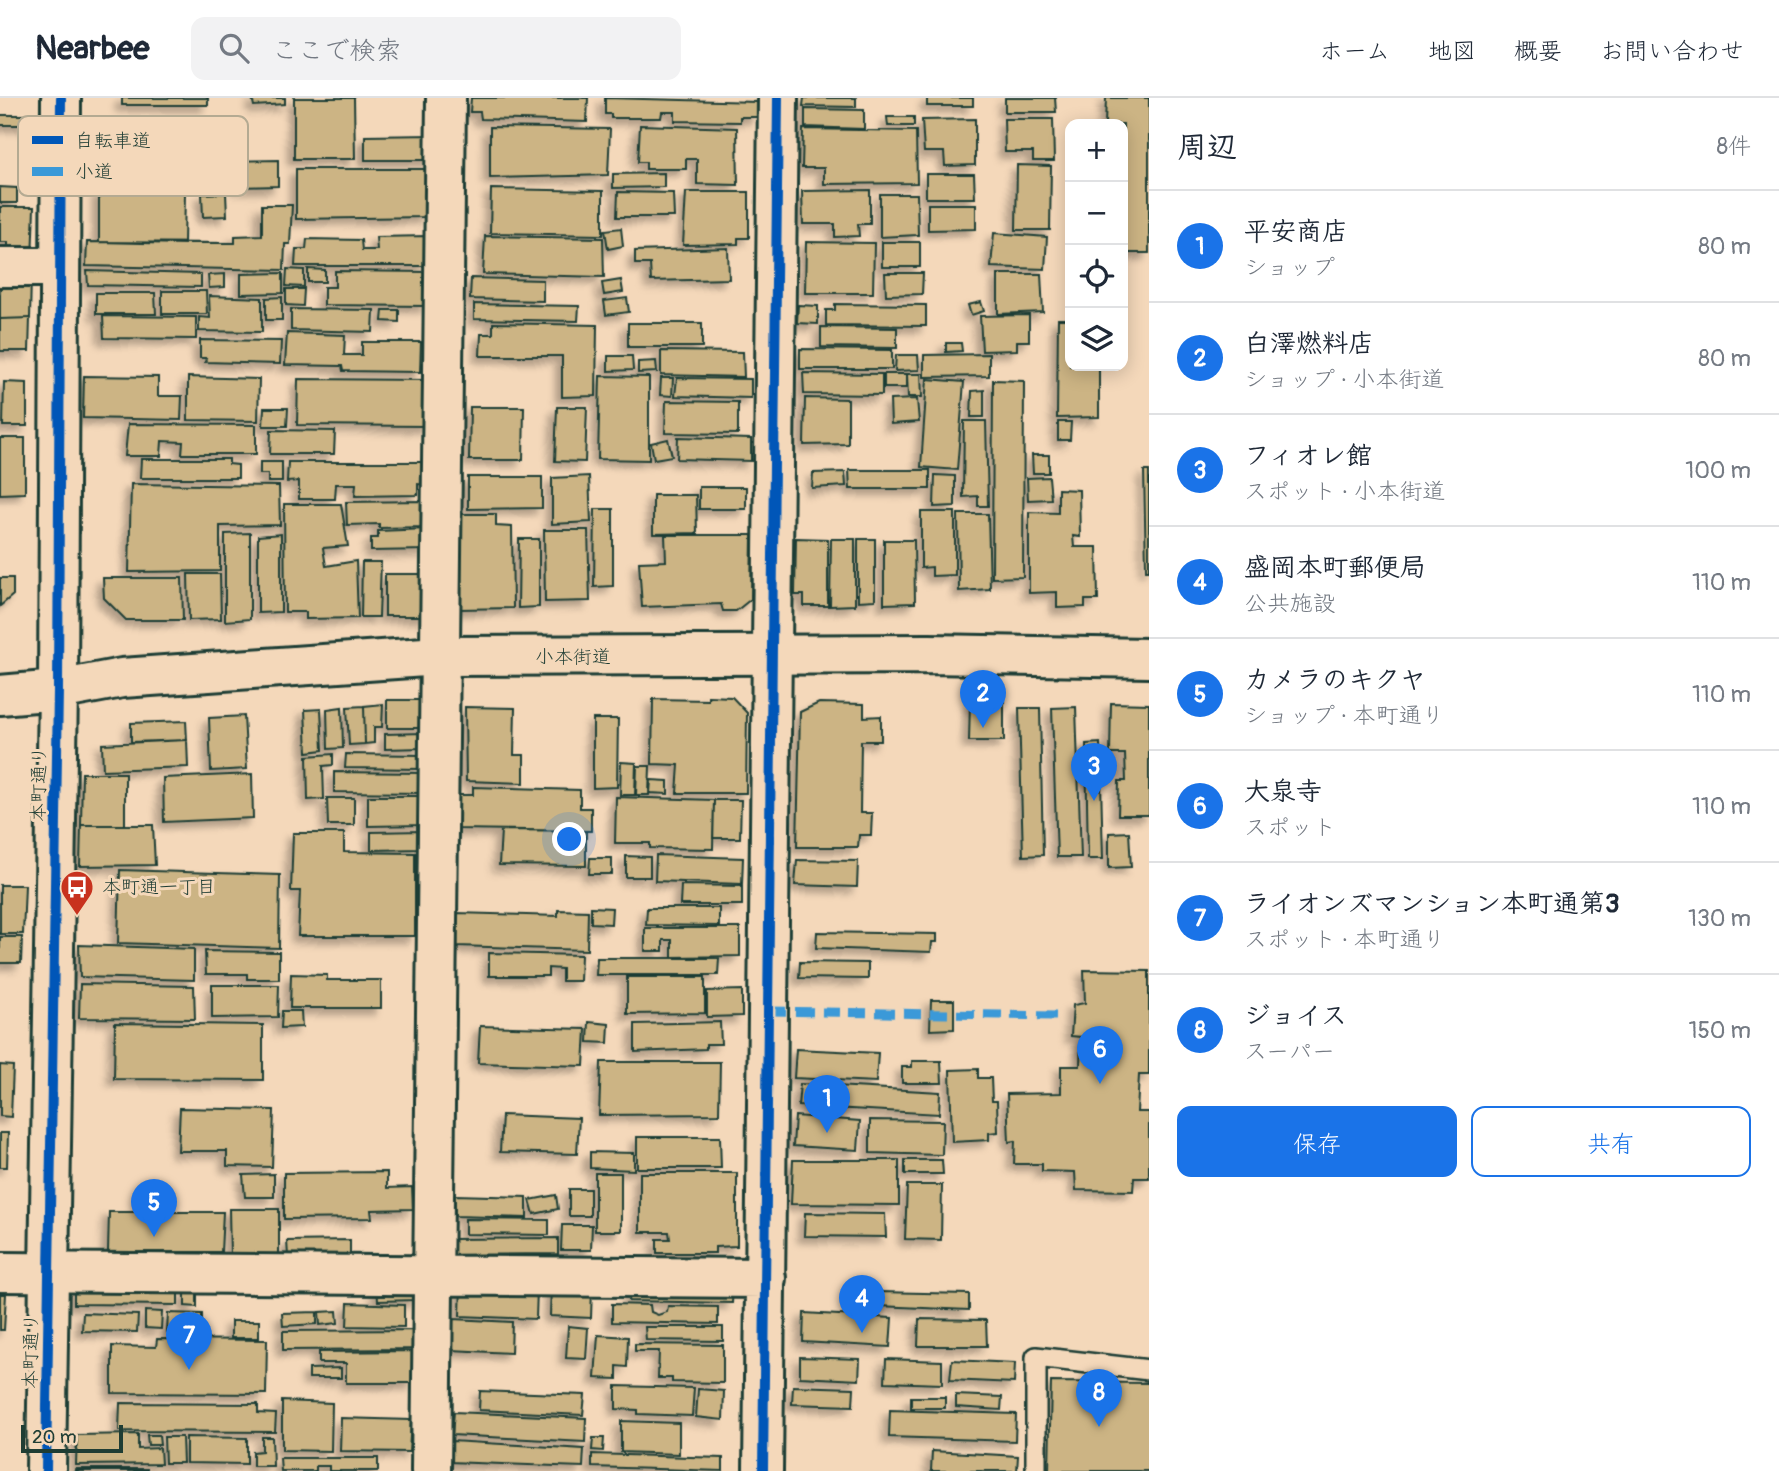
<!DOCTYPE html>
<html lang="ja">
<meta charset="utf-8">
<style>
body{margin:0;font-family:Pangolin,"Klee One",sans-serif;background:#f2f2f3;color:#1f2937}
.controls{position:absolute;right:21px;top:21px;display:grid;overflow:hidden;border-radius:14px;box-shadow:0 4px 18px #0003}
.controls button{width:63px;height:63px;display:grid;place-items:center;padding:0;border:0;border-bottom:2px solid #e0e1e3;background:#fff;color:#1f2937;font:35px sans-serif}
.scale{position:absolute;left:21px;bottom:18px;width:102px;box-sizing:border-box;padding-left:7px;border:4px solid #1f3d34;border-top:0;font-size:19px;line-height:24px;white-space:nowrap;color:#1f3d34;-webkit-text-stroke:5px #f4d8ba;paint-order:stroke}
.you{position:absolute;left:570px;top:742px;width:24px;height:24px;margin:-18px;border:5px solid #fff;border-radius:50%;background:#1a73e8;box-shadow:0 0 0 10px #1a73e833}
.badge{display:grid;place-items:center;width:46px;height:46px;border-radius:50%;background:#1a73e8;color:#fff;font-size:23px;font-weight:700}
.pin{position:absolute;translate:-50% -58px;filter:drop-shadow(0 2px 4px #0008)}
.pin::after{content:'';position:absolute;top:37px;width:24px;height:21px;background:inherit;clip-path:polygon(0 0,100% 0,50% 100%)}
.list{margin:0;padding:0;list-style:none}
h2{display:flex;justify-content:space-between;align-items:center;height:91px;margin:0;padding:0 28px;font-size:30px}
h2 small{font-size:23px;font-weight:400;color:#747a83}
.list li{display:grid;grid-template-columns:46px 1fr auto;gap:21px;align-items:center;box-sizing:border-box;height:112px;padding:0 28px;border-top:2px solid #e0e1e3}
.list b{display:block;font-size:26px;white-space:nowrap}
.list p{margin:0;font-size:23px;white-space:nowrap;color:#747a83}
.list em{font-size:23px;font-style:normal;color:#747a83}
.actions{display:flex;gap:14px;padding:21px 28px}
.actions a{flex:1;padding:16px 0;border:2px solid #1a73e8;border-radius:14px;text-align:center;font-size:24px;color:#1a73e8}
.actions .main{background:#1a73e8;color:#fff}
.icon{flex:none;width:38px;height:38px;fill:none;stroke:currentColor;stroke-width:2;stroke-linecap:round;stroke-linejoin:round}
.map{position:relative;flex:none;width:1149px;height:1373px;overflow:hidden}
header{display:flex;align-items:center;gap:42px;box-sizing:border-box;height:98px;padding:0 35px;background:#fff;border-bottom:2px solid #e0e1e3}
header strong{font-size:33px}
nav{display:flex;gap:38px;margin-inline-start:auto;font-size:24px}
.search{width:490px;height:63px;background:#f2f2f3;display:flex;align-items:center;gap:18px;box-sizing:border-box;padding:0 24px;border-radius:14px;color:#747a83;font-size:26px}
main{display:flex}
aside{flex:1;background:#fff}
.map>svg:first-child{display:block}
.building{fill:#ccb484;stroke:#1f3d34;stroke-width:2;filter:url(#shadow)}
.lines{fill:none;stroke-linecap:round;stroke-linejoin:round}
.lane-casing{stroke:#1f3d34;stroke-width:24}
.street-casing{stroke:#1f3d34;stroke-width:44}
.secondary-casing{stroke:#1f3d34;stroke-width:44}
.lane{stroke:#f4d8ba;stroke-width:19}
.street{stroke:#f4d8ba;stroke-width:38}
.secondary{stroke:#f4d8ba;stroke-width:38}
.quiet{stroke:#3a99d8;stroke-width:9;stroke-dasharray:18 9;stroke-linecap:butt}
.cycleway-casing{stroke:#f4d8ba;stroke-width:15}
.cycleway{stroke:#0057b8;stroke-width:10}
.labels{text-anchor:middle;dominant-baseline:central;stroke-width:6;stroke-linejoin:round;paint-order:stroke}
.street-label{font-size:19px;fill:#1f3d34;stroke:#f4d8ba}
.poi-label{font-size:19px;fill:#1f3d34;stroke:#f4d8ba;text-anchor:start}
.key{fill:#f4d8ba;stroke:#b4aa92;stroke-width:2}
.key-label{font-size:19px;fill:#1f3d34}
</style>
<header>
<strong>Nearbee</strong>
<div class="search"><svg class="icon" aria-label="search" viewBox="0 0 24 24"><circle cx="10" cy="10" r="6"/><path d="M15 15l6 6"/></svg>ここで検索</div>
<nav><a>ホーム</a><a>地図</a><a>概要</a><a>お問い合わせ</a></nav>
</header>
<main>
<div class="map">
<svg width="1149" height="1373" viewBox="0 0 1149 1373">
<defs>
<filter id="shadow"><feDropShadow dx="-6" dy="6" stdDeviation="3.5" flood-color="#0004"/></filter>
</defs>
<rect width="100%" height="100%" fill="#f4d8ba"/>
<filter id="ink" filterUnits="userSpaceOnUse"><feTurbulence type="fractalNoise" baseFrequency=".0143" numOctaves="2"/><feDisplacementMap in="SourceGraphic" scale="14" xChannelSelector="R" yChannelSelector="G"/><feConvolveMatrix kernelMatrix="1 2 1 2 8 2 1 2 1" color-interpolation-filters="sRGB"/></filter>
<g filter="url(#ink)">
<path class="building" d="M122 0H208V7H122Z
M252 0H285V6L254 8Z
M294 0H354L355 61H294Z
M471 0H588L587 24 481 21 480 14H470Z
M605 0 757 4V19H740V24L675 23V14H662L661 20H611V16H605Z
M804 0H856V9L803 8Z
M927 0H973V8H927Z
M1005 0H1055L1056 14H1005Z
M1106 0H1149V155H1123V26H1105Z
M805 11 864 12V31L805 29Z
M0 17H28V27H0Z
M887 19H914V28H888Z
M975 21V67L945 68 944 54H924L922 22Z
M1004 21H1053L1054 63H1033V54H1005Z
M640 27 737 30 738 87 697 86V61H686V71H646V64H638Z
M490 29 610 31 608 77 490 80Z
M803 31 916 33 917 85 824 86V70H802Z
M433 37V62H365V38Z
M278 62V88L237 89 236 77H225V63Z
M1017 67 1051 68 1050 132H1016Z
M296 71H427L426 119 296 121Z
M664 75V89L613 90V76Z
M926 76H974L975 100H926Z
M0 89 17 90V105H0Z
M491 91 603 93V137L490 135Z
M870 92V126H858L859 138 835 139V126H803L802 93Z
M99 93 185 94 184 146 99 144Z
M618 94 673 95 674 119H617Z
M686 94H749V140H738V146L683 147Z
M226 95 227 118 203 119 202 96Z
M880 96H917L918 137 880 139Z
M928 106H976V131L928 132Z
M262 107H292L290 146H285L284 172 86 168 87 144 235 145V138L262 137Z
M0 109H34L32 162 8 161V144H0Z
M621 130 623 148 608 151 605 132Z
M994 135 1047 139 1045 171 991 169Z
M428 138 427 168H295L296 151H306L307 141 361 142 362 152H377L376 139Z
M485 138 603 140 604 179 483 176Z
M806 144 874 145 873 195H805Z
M882 144H920V169H882Z
M728 150 729 181 651 183 650 166H635V153Z
M287 171 304 172V189L286 188Z
M308 171 325 172V184H308Z
M87 173 201 176V189L88 187Z
M335 173 428 174 427 208 324 207V189H335Z
M283 175V195L241 196V176Z
M885 175H923L922 196 886 197Z
M225 176V189L209 190 208 177Z
M998 176H1041L1043 214 998 216Z
M0 178H31L30 220 0 221Z
M471 180 543 182V203L470 201Z
M621 182 623 194 604 197 602 185Z
M286 191H304L303 208 286 207Z
M162 193H206L207 216H162Z
M96 195H155L156 216H96Z
M209 198 262 200V234L199 233V219L210 220Z
M282 199V222H266V200Z
M627 200 629 214 606 217 604 203Z
M981 204 984 213 971 217 968 207Z
M474 206 579 208 578 223 474 221Z
M835 206 926 207V228L826 227V212H835Z
M798 207 818 208V226L797 225Z
M291 211 374 212 373 234 291 232Z
M383 212H399V224L382 223Z
M1029 217V243H1017V252L982 253 980 218Z
M103 218 196 219V241L104 240Z
M30 220 29 253H0V221Z
M1058 221H1070V268H1099V319L1057 320Z
M493 225 597 227 596 298 562 299V258H480L481 236H493Z
M628 225H702V249H628Z
M821 229 897 230V250L821 249Z
M287 235 345 237 344 257H362V244H421L420 274 343 273 342 268 285 267Z
M200 242 281 243 280 266 205 264 206 260H200Z
M946 245H961L962 253 946 254Z
M800 251 892 252V271H800Z
M661 253 743 254 744 279 661 277Z
M989 256V278L924 279V257Z
M896 257H918L919 272 895 273Z
M608 258H632L633 272 608 273Z
M656 263 657 274 638 275V264Z
M803 275 882 276V297L804 296Z
M884 276H907V290H884Z
M907 276H921L922 299H908Z
M84 278 158 279V298H182L181 322 83 320Z
M600 278 649 279V362L598 361Z
M188 279 259 281 258 323 188 322Z
M661 280H673L672 298 660 297Z
M677 280 751 281V300L675 298Z
M298 281 428 282V328L297 327Z
M927 281 964 284 957 372 921 369Z
M993 282 1024 283 1023 479 992 480Z
M4 284 27 285V328H3Z
M984 292V319H971L972 293Z
M805 300 848 301V346L804 347Z
M917 301 919 324 891 326 890 302Z
M666 303 738 304V336L665 335Z
M470 309H524L523 362H469Z
M557 309H587L585 364 555 363Z
M264 310H288L287 328H263Z
M964 323H986L988 408H978V398L963 399Z
M1058 324H1071L1070 342H1058Z
M128 326 256 327V356H182L183 344 162 343 161 358H125Z
M271 332 335 333 334 356H270Z
M678 339 751 341V363L677 361Z
M0 340H25V395L0 396Z
M668 341 672 358 654 361 651 345Z
M1032 357H1049V375H1033Z
M141 361H229V366L238 367V380H140Z
M260 364H282V384H268V376H260Z
M288 364H428V387L418 386V397L355 398 356 386H336L335 401H299V383L287 384Z
M849 372H930V391H850Z
M1144 373H1149V472H1146Z
M845 374 846 388 812 390 813 375Z
M935 377 955 378V408L934 409Z
M589 378 591 424 552 426V380Z
M468 379H542V410L468 411Z
M1049 379 1051 401 1028 402 1027 380Z
M131 386 279 388 280 427 220 428V473L129 474Z
M699 389H746V411H699Z
M1058 391 1079 392 1080 439 1073 438 1074 449H1097L1098 502H1085V509L1057 510V494L1029 495V414L1058 415Z
M653 397H696L697 435 653 436Z
M422 403 424 429 379 430V426L347 427 346 404Z
M284 406H341L348 448 323 450 326 468 356 463 358 520 306 521V514H285Z
M595 411H613V488L594 489Z
M921 414H955V477L932 478V469L921 470Z
M462 416H496V428L512 429 513 510 459 511Z
M958 416H988L990 491 959 493Z
M428 431V452L371 453V440H378V433Z
M544 432H588L590 503 545 504Z
M250 435V521L225 523V436Z
M281 436V514L258 515V438Z
M665 437H752L751 501 736 513H723L721 506 642 509 639 464 666 463Z
M796 440 828 441V508H804V497H795Z
M519 441H539V509L518 510Z
M831 441H855V507L830 508Z
M858 441H875V502L858 503Z
M884 442H914L915 505 884 506Z
M362 464H381L379 519H361Z
M188 476H220L221 521 189 522Z
M385 476H429V518H385Z
M0 480H13V497L0 508Z
M103 480H182L183 522H126L104 500Z
M708 598 732 599 747 615 746 695H677L679 667 652 666 653 601 708 602Z
M387 602H427V630H387Z
M970 604H1004V643H969Z
M819 605 864 606V619L881 618V643H861L860 715H872L871 737H859L858 749H797L800 614Z
M1111 605 1149 606V717H1118L1119 683H1126L1125 656H1110Z
M383 606 382 629H374V645L365 646 364 608Z
M364 608 365 646 349 647 347 609Z
M342 609 343 650 328 651 327 611Z
M465 609 515 610 514 657H524V685L466 683Z
M1076 609 1081 759H1057L1052 610Z
M1019 610H1040L1043 757 1023 758Z
M321 611 323 652 307 654 305 612Z
M244 618 247 671 211 673 209 620Z
M593 621H618L617 689 593 690Z
M186 623 187 642 131 644V625Z
M423 635V650L385 651V636Z
M187 642 188 669 103 672 102 646Z
M1100 645 1103 761H1088L1086 646Z
M333 656V667L323 668 324 701 308 702 307 658Z
M346 656 423 657V671L345 670Z
M621 664 636 665 635 697H620Z
M637 668H650L649 697H636Z
M334 674 424 675 423 695 334 694Z
M82 675H125V727H81Z
M252 676 253 720 164 724 163 680Z
M651 682 668 683V696L650 695Z
M473 689 580 692V710H591V733L458 731V697H473Z
M368 698H423V727L368 728Z
M616 699 714 702 713 751 650 750V745H615Z
M327 700H354V727H328Z
M714 702H741L740 740H713Z
M81 727H153L155 767 80 768Z
M501 732 586 733V768L499 767Z
M422 733V751L371 752V734Z
M1129 734 1131 769 1109 770V735Z
M293 735H344V754L415 755V838H298L300 793H291Z
M656 757 743 760 742 786 655 783Z
M626 758 650 759V779H626Z
M590 760H612V776H589Z
M797 762 858 763 857 789 795 787Z
M120 772 280 777 279 850 118 845Z
M0 787H25L23 836H0Z
M681 787 742 788V807H680Z
M591 809 612 810 611 826 591 825Z
M647 810H719V828L646 827Z
M558 812 588 813 587 852 457 848V815L558 818Z
M645 830H740V858L672 859V842H663V853H645Z
M817 834 937 836V844H932L931 854 816 850Z
M0 839H22L21 865H0Z
M79 847 194 851V882L80 879Z
M205 853 279 854V881H247V876H206Z
M489 855 581 857 580 883H562V871L548 870V878H489Z
M597 860H719L718 877H596Z
M800 864 868 865V881L799 880Z
M1084 872 1149 873V977H1139L1137 1014H1149V1080H1134L1133 1093 1076 1092 1075 1074 1042 1073V1066H1014L1015 1043 1009 1044 1007 996 1061 995V968H1080L1081 939 1071 938 1073 907 1085 905Z
M291 876 327 877V882H381V910H290Z
M627 879H705V915L627 916Z
M80 886 194 888 195 921 79 920Z
M212 887H279L278 919 212 920Z
M742 892V918L707 919V893Z
M931 902H954V931L930 932Z
M282 913H301L302 929 281 930Z
M589 924 609 926 608 945 588 944Z
M720 924 721 946H706V951L635 954V926Z
M115 925 263 927V982L114 981Z
M480 928 586 931 584 968 478 965Z
M796 951 878 955 876 984 794 980Z
M912 963H941L942 985H902V969H912Z
M601 964H720L719 1016 599 1017Z
M0 967 13 968 11 1019 0 1018Z
M978 971V980H991L992 1003H997L998 1034 989 1035V1042L952 1044 950 972Z
M800 986 940 994 939 1016 798 1008Z
M180 1010 274 1012 272 1069 227 1068V1053H178Z
M502 1017 579 1020 577 1056 500 1054Z
M795 1018 860 1023 858 1052 793 1048Z
M870 1022 943 1023 942 1057 870 1055Z
M0 1035H8L7 1069H0Z
M637 1039H720L721 1070H637Z
M590 1054 634 1055V1072L590 1070Z
M793 1062H899V1107L791 1106Z
M905 1062H942L943 1076H905Z
M387 1074V1090L412 1089 413 1111 371 1112 372 1120 284 1121V1075Z
M595 1075H621V1133H595Z
M640 1075H737V1148L715 1149V1155H657V1141H670L669 1134H640Z
M274 1076V1099H245L243 1077Z
M907 1087H942L941 1142 905 1141Z
M569 1091H590V1118H569Z
M455 1097 527 1099V1120L455 1118Z
M556 1097 558 1111 534 1116 530 1102Z
M229 1111H279V1156L230 1157Z
M109 1114H223L221 1154H108Z
M805 1115 885 1116 886 1139 804 1138Z
M465 1121 549 1122V1137L465 1136Z
M562 1127H592L591 1152H561Z
M558 1140V1156L453 1157V1141Z
M350 1142V1157L288 1158 287 1143Z
M416 1187 417 1202 378 1203 377 1188Z
M461 1187 537 1190 536 1221 460 1218Z
M74 1188 178 1189V1207L74 1206Z
M551 1188 592 1190 591 1220 550 1218Z
M631 1189 733 1191 732 1205 629 1203Z
M185 1193H197V1209L185 1208Z
M878 1194 969 1196V1212L878 1208Z
M0 1196H6L4 1232H0Z
M348 1205 404 1207V1229L347 1228Z
M612 1206 650 1207 651 1214 658 1217 667 1214 668 1208 718 1209V1226L612 1224Z
M145 1213 162 1214 161 1231 145 1230Z
M337 1213 338 1225 320 1227 319 1214Z
M317 1214V1226L283 1228 282 1215Z
M83 1215 138 1217 137 1234 82 1233Z
M168 1215 202 1216V1235H167Z
M804 1215 892 1220 890 1249 803 1244Z
M453 1221 512 1224 511 1255 451 1252Z
M919 1221 986 1222 987 1248H918Z
M231 1223H259V1240H231Z
M568 1228 588 1230 586 1261 566 1260Z
M645 1229H723V1243L646 1242Z
M412 1232 413 1251 283 1252V1233Z
M598 1237 628 1239 627 1269 617 1268V1281L595 1280Z
M157 1241 267 1242 266 1296 112 1295V1248L156 1249Z
M635 1246 723 1247V1285L672 1284V1280H658L659 1253H635Z
M413 1253 414 1285H346V1265H319V1254Z
M800 1259 860 1261 859 1282 800 1279Z
M886 1261 942 1263V1286L885 1284Z
M952 1262 1015 1265 1014 1285 950 1282Z
M341 1270V1280H309V1271Z
M1051 1284 1149 1285V1373H1049Z
M616 1288 694 1290 692 1318 638 1316V1312L616 1311Z
M793 1288 854 1290 853 1308 792 1306Z
M698 1291 724 1293 723 1322 696 1319Z
M480 1293 585 1297 583 1317 479 1312Z
M956 1297 1002 1299 1001 1312 956 1309Z
M911 1299H945V1310H911Z
M282 1303 332 1305 331 1353 282 1352Z
M120 1305 258 1306V1315L276 1316 275 1334 119 1333Z
M890 1312 1016 1316 1015 1343 889 1339Z
M454 1314 586 1320 585 1344 452 1337Z
M341 1320 411 1322 409 1354 340 1353Z
M621 1323 679 1325V1356L621 1354Z
M138 1336V1351L160 1350 161 1366 76 1367 77 1337Z
M147 1337H159L160 1347H148Z
M164 1339H182L183 1365H165Z
M186 1339 247 1340V1366L186 1365Z
M262 1339H272L273 1368H253V1354L262 1353Z
M593 1340H604L603 1353 592 1352Z
M451 1343 584 1351 583 1369 449 1364Z
M932 1353 1018 1358 1017 1373H931Z
M592 1356 723 1360V1373L592 1369Z
M280 1360H378V1373H329V1368H316V1373H281Z
M76 1371H147V1373H75Z"/>
<g class="lines">
<defs>
<path id="lane" d="M1036 1373V1259L1149 1272"/>
<path id="street" d="M0 169H60
M0 1174 766 1180
M431 1373 446 0
M763 1373 778 0"/>
<path id="secondary" d="M0 597 58 592 122 580 439 558 929 556 1149 560
M46 1373 58 592 61 0"/>
</defs>
<use href="#lane" class="lane-casing"/>
<use href="#street" class="street-casing"/>
<use href="#secondary" class="secondary-casing"/>
<use href="#lane" class="lane"/>
<use href="#street" class="street"/>
<use href="#secondary" class="secondary"/>
<path class="quiet" d="M768 913 1058 918"/>
<defs>
<path id="cycleway" d="M46 1373 58 592 61 0
M763 1373 778 0"/>
</defs>
<use href="#cycleway" class="cycleway-casing"/>
<use href="#cycleway" class="cycleway"/>
</g>
</g>
<defs>
<symbol id="bus-pin" viewBox="-11 -11 22 30"><path d="M0 17L-7.5 6A9.5 9.5 0 1 1 7.5 6Z" fill="#c8321e" stroke="#f4d8ba"/><path d="M-5-6H5V4H4V6H2V4H-2V6H-4V4H-5ZM-3.5-4V0h7V-4ZM-3.5 1.2v1.5H-2V1.2ZM2 1.2v1.5H3.5V1.2Z" fill="#fff"/></symbol>
</defs>
<g fill-rule="evenodd">
<use href="#bus-pin" x="58" y="770" width="38" height="52"/>
</g>
<g class="labels">
<g class="street-label">
<text x="573" y="559">小本街道</text>
<text transform="translate(39 686) rotate(-89)">本町通り</text>
<text transform="translate(31 1253) rotate(-89)">本町通り</text>
</g>
<g class="poi-label">
<text x="102" y="789">本町通一丁目</text>
</g>
</g>
<rect x="18" y="18" width="230" height="80" rx="10" class="key"/>
<rect x="32" y="38" width="31" height="8" fill="#0057b8"/>
<rect x="32" y="69" width="31" height="9" fill="#3a99d8"/>
<g class="key-label">
<text x="75" y="49">自転車道</text>
<text x="75" y="80">小道</text>
</g>
</svg>
<div class="controls">
<button>+</button>
<button>−</button>
<button><svg class="icon" aria-label="locate" viewBox="0 0 24 24"><circle cx="12" cy="12" r="6"/><path d="M12 2v4M12 18v4M2 12h4M18 12h4"/></svg></button>
<button><svg class="icon" aria-label="layers" viewBox="0 0 24 24"><path d="M12 4l9 5-9 5-9-5zM3 14l9 5 9-5"/></svg></button>
</div>
<div class="scale">20 m</div>
<div class="you"></div>
<div class="pin badge" style="left:827px;top:1035px">1</div>
<div class="pin badge" style="left:983px;top:630px">2</div>
<div class="pin badge" style="left:1094px;top:703px">3</div>
<div class="pin badge" style="left:862px;top:1235px">4</div>
<div class="pin badge" style="left:154px;top:1139px">5</div>
<div class="pin badge" style="left:1100px;top:986px">6</div>
<div class="pin badge" style="left:189px;top:1272px">7</div>
<div class="pin badge" style="left:1099px;top:1329px">8</div>
</div>
<aside>
<h2>周辺<small>8件</small></h2>
<ul class="list">
<li><span class="badge">1</span><div><b>平安商店</b><p>ショップ</p></div><em>80 m</em></li>
<li><span class="badge">2</span><div><b>白澤燃料店</b><p>ショップ · 小本街道</p></div><em>80 m</em></li>
<li><span class="badge">3</span><div><b>フィオレ館</b><p>スポット · 小本街道</p></div><em>100 m</em></li>
<li><span class="badge">4</span><div><b>盛岡本町郵便局</b><p>公共施設</p></div><em>110 m</em></li>
<li><span class="badge">5</span><div><b>カメラのキクヤ</b><p>ショップ · 本町通り</p></div><em>110 m</em></li>
<li><span class="badge">6</span><div><b>大泉寺</b><p>スポット</p></div><em>110 m</em></li>
<li><span class="badge">7</span><div><b>ライオンズマンション本町通第3</b><p>スポット · 本町通り</p></div><em>130 m</em></li>
<li><span class="badge">8</span><div><b>ジョイス</b><p>スーパー</p></div><em>150 m</em></li>
</ul>
<div class="actions"><a class="main">保存</a><a>共有</a></div>
</aside>
</main>
